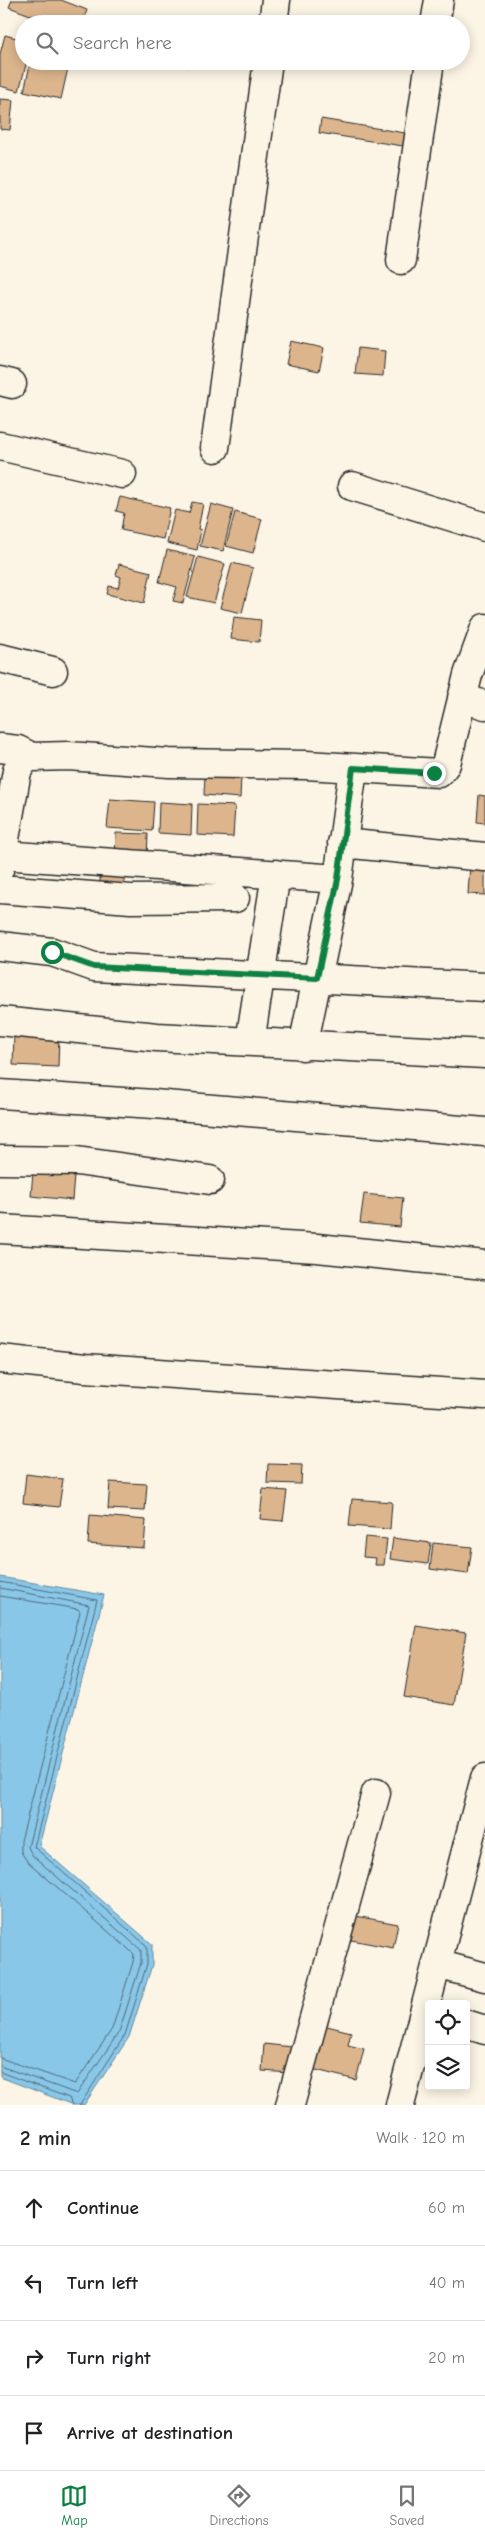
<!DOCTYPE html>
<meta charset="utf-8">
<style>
body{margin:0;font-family:"Comic Neue",sans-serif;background:#f6f6f6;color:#202124}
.controls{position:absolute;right:15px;bottom:15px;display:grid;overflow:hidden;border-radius:5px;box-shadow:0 2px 12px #0003}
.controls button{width:45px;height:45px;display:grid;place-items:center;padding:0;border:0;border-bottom:1px solid #e0e0e0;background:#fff;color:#202124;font:25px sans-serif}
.stop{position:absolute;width:15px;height:15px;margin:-11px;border:4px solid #0b8043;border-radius:50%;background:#fff}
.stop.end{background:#0b8043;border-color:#fff;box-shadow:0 1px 5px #0008}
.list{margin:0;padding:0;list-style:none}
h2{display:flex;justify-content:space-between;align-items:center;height:65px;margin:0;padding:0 20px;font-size:21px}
h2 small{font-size:16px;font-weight:400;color:#757577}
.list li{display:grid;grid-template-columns:32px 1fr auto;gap:15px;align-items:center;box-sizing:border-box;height:75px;padding:0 20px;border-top:1px solid #e0e0e0}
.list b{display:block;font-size:19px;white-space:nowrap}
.list em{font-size:16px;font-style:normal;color:#757577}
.icon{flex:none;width:28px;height:28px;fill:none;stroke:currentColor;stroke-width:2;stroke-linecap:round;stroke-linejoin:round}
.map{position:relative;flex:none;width:485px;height:2105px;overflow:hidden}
.search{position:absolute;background:#fff;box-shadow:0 2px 12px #0003;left:15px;right:15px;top:15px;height:55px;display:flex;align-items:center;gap:12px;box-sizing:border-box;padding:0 18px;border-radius:28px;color:#757577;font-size:19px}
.sheet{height:365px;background:#fff}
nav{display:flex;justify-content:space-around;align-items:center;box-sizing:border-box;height:70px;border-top:1px solid #e0e0e0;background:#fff;font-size:14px;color:#757577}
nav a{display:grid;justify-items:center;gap:2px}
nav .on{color:#0b8043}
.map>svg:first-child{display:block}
.water{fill:#89c7e9;stroke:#63899d}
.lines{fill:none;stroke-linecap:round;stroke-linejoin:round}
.shore{stroke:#516977;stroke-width:1}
.building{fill:#dcb58d;stroke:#2b2b2b}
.minor-casing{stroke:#2b2b2b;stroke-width:31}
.minor{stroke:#fcf5e5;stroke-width:28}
.route{stroke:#0b8043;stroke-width:6}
</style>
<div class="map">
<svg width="485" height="2105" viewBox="0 0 485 2105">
<rect width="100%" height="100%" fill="#fcf5e5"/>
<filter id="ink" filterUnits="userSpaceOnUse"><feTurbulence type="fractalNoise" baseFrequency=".02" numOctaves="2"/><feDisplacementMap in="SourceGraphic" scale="10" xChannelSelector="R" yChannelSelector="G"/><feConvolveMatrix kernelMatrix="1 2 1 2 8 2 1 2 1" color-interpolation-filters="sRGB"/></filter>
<g filter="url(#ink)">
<path class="water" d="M0 1577 104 1595 39 1846 152 1944V1965L129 2037 84 2105H73L0 2077Z"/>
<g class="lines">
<path class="shore" d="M0 1582 97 1600 34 1847 147 1946V1964L125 2035 80 2105
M0 1588 89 1605 28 1847 32 1855 141 1950V1963L119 2032 77 2094 0 2066
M0 1596 78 1609 80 1612 21 1841V1852L27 1861 134 1954 133 1962 112 2029 75 2084 0 2058
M0 2072 69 2098 72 2105"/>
</g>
<path class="building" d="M12 0H61L87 10 82 24H54L9 7Z
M5 35 24 40V61H27L19 91 0 86V54Z
M31 61 68 68 61 99 24 91Z
M152 61H189L188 67Z
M0 99 13 100 10 130 0 129Z
M321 119 405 133 403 146 319 133Z
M291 341 324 348 319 371 286 364Z
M358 348 385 351 383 376 355 374Z
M120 497 170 508 163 539 121 530 124 513 116 511Z
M192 502 203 504 198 529 201 530 197 550 167 543 175 510 189 513Z
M211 504 233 510 223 551 200 546Z
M235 512 262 519 253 553 226 546Z
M167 550 195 557 183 603 173 601 177 587 159 582Z
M198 557 225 564 214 603 187 597Z
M232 563 253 568 242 613 220 608Z
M119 564 151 572 144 603 107 594 109 586 118 588 121 577 116 575Z
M234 617 261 620 259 642 231 639Z
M205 775 241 777 240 798 204 795Z
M479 795 485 796V823L477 822Z
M110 799 154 802 152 831 107 828Z
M159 802 192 804 191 835 158 833Z
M198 804 235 806 233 837 197 835Z
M116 833 148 834 147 858 115 857Z
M470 864 485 865V895L468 894Z
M101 866 125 868 123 896 99 894Z
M14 1034 59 1035 58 1067 13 1065Z
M33 1172 74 1176 72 1200 31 1196Z
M364 1194 403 1198 400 1227 360 1223Z
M268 1464 302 1465 301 1484 267 1483Z
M26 1474 63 1479 59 1507 23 1503Z
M110 1482 147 1484 145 1511 108 1509Z
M263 1489 287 1491 283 1521 260 1519Z
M352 1499 392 1502 390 1529 349 1526Z
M90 1515 146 1520 144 1548 88 1544Z
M365 1537 387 1539 384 1565H375L376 1558 363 1557Z
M393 1538 431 1543 428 1564 390 1559Z
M433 1543 472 1547 468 1574 430 1569Z
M416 1625 466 1633 454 1705 404 1697Z
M345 1914 398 1924 393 1948 341 1938Z
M315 2023 351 2032 348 2045 364 2049 356 2080 304 2067Z
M264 2044 292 2047 290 2073 262 2071Z"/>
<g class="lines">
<defs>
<path id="minor" d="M273 24 276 0
M435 24 439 0
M401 260 430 61
M0 381 12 384
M0 446 122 474
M215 448 268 61
M352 486 485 527
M0 658 53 671
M462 698 485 705
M0 748 18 750 32 757
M342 843 485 857
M2 855 338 879
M0 867 17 771 25 759 32 757 68 756 169 763 306 765 439 773 446 764 468 675 485 628
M0 889 131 899 235 898
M0 946 52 952 94 967 485 987
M0 1021 157 1037 485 1054
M250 1042 276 874
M303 1046 338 879 353 769
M0 1094 154 1104 485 1132
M0 1160 77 1161 210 1180
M0 1229 317 1248 485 1265
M0 1359 85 1368 485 1395
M437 1964 485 1977
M466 2024 485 2030
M290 2105 376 1793
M400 2105 485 1778"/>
</defs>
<use href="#minor" class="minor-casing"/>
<use href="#minor" class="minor"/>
</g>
</g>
<g class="lines" filter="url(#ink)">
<path class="route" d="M52 952 94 967 317 978 338 879 353 768 434 773"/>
</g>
</svg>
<div class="controls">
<button><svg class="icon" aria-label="locate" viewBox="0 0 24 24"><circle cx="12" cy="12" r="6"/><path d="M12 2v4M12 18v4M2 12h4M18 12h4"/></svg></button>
<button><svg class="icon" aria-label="layers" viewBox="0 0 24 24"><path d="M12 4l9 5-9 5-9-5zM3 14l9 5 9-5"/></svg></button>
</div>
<div class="stop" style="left:52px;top:952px"></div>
<div class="stop end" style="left:434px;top:773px"></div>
<div class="search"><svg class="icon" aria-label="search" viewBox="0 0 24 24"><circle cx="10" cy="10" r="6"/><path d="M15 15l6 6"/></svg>Search here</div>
</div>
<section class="sheet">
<h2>2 min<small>Walk · 120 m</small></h2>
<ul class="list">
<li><svg class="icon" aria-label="ahead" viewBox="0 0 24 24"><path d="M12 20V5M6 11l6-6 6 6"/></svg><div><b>Continue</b></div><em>60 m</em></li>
<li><svg class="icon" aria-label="left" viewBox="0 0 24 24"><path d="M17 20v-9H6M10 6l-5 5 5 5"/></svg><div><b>Turn left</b></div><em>40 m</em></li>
<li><svg class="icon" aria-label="right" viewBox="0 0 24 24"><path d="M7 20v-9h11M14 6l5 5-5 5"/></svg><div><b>Turn right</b></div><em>20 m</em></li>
<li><svg class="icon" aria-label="arrive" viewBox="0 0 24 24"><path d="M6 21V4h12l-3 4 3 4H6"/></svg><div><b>Arrive at destination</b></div></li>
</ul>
</section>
<nav>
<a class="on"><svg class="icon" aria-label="map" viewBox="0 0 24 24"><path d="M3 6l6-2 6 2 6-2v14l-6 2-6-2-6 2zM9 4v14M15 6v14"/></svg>Map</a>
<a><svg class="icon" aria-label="directions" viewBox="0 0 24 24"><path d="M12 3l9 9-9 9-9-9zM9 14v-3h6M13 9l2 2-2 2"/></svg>Directions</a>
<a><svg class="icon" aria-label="saved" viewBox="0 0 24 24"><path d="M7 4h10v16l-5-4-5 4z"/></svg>Saved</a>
</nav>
